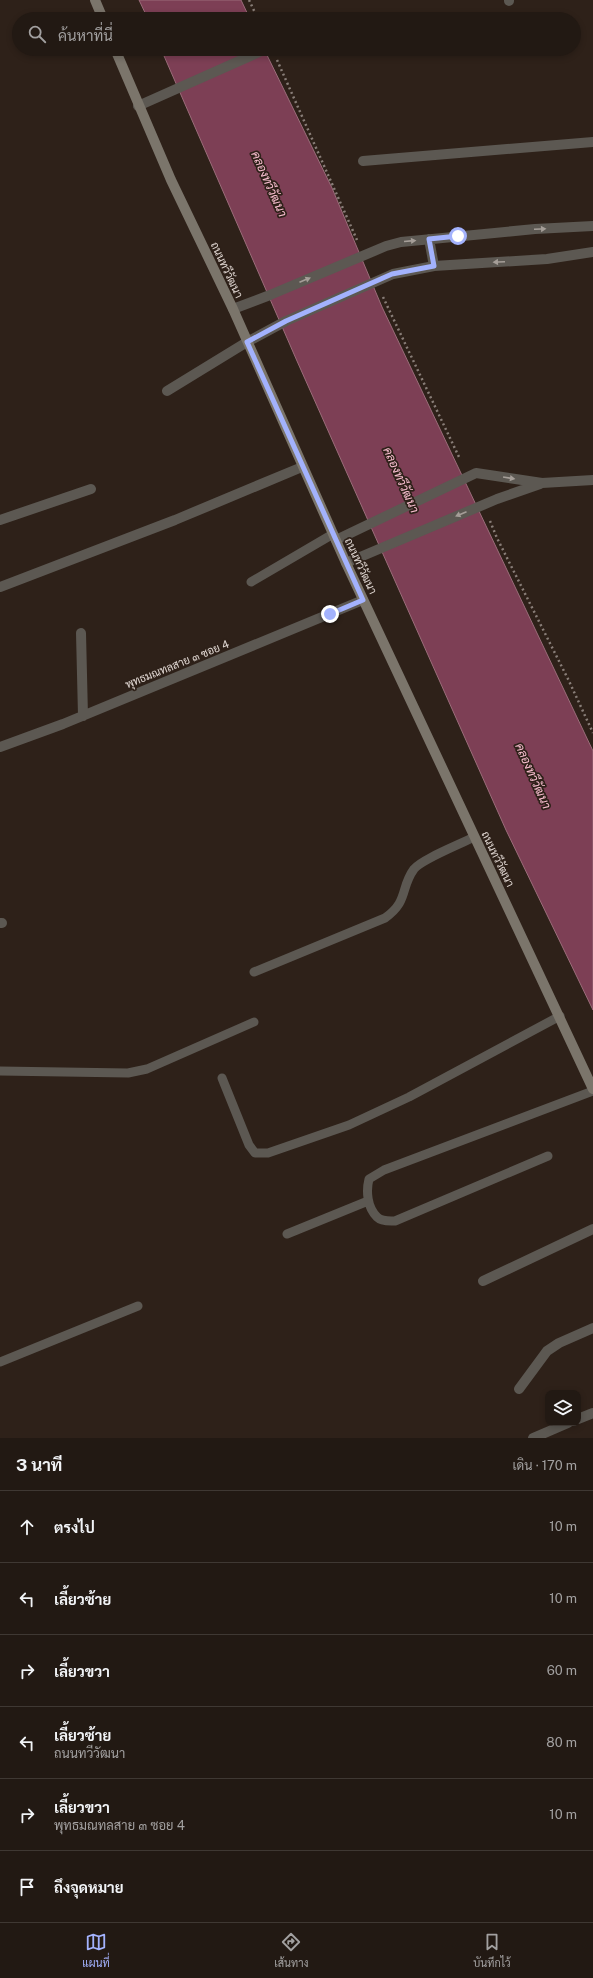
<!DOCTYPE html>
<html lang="th">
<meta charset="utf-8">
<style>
body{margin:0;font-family:"Public Sans",Sarabun,sans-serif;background:#2e2621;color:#f1f3f6}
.controls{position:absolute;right:12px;bottom:12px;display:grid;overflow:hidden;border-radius:8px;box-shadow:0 2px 6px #0003}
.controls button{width:36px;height:36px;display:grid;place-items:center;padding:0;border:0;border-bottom:1px solid #3f3833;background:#221913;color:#f1f3f6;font:20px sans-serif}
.stop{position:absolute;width:12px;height:12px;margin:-9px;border:3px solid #a3b2fd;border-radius:50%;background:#fff}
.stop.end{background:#a3b2fd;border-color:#fff;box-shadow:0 1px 4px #0008}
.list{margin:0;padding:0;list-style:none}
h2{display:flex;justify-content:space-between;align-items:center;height:52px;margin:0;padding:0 16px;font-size:17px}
h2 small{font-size:13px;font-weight:400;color:#a2a0a0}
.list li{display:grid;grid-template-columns:26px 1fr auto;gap:12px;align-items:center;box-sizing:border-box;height:72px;padding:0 16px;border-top:1px solid #3f3833}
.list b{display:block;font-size:15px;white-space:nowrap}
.list p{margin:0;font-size:13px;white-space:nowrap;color:#a2a0a0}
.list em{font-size:13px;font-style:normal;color:#a2a0a0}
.icon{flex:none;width:22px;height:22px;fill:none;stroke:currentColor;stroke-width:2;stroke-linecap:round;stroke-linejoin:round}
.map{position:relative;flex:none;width:593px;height:1438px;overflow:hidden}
.search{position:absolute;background:#221913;box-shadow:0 2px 6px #0003;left:12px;right:12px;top:12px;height:44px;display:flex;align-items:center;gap:10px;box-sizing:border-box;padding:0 14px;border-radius:22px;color:#a2a0a0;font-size:15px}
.sheet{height:484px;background:#221913}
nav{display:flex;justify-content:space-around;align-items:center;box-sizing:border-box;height:56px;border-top:1px solid #3f3833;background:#221913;font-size:11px;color:#a2a0a0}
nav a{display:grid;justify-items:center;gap:2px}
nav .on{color:#a3b2fd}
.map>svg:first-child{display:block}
.water{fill:#7d3f55;stroke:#9b6d7a}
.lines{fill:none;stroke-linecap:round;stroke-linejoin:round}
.path{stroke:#897e78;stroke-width:2.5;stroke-dasharray:2 3;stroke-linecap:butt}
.lane{stroke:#5c5852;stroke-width:9}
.street{stroke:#5c5852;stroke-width:10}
.secondary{stroke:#7b756b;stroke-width:10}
.oneway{fill:#a59e98}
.route{stroke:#a3b2fd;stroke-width:5}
.labels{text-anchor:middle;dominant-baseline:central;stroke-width:3.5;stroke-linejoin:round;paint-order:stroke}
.street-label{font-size:11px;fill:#e0d7d2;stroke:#2e2119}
.water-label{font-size:12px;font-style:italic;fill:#fbc0d2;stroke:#2e2119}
</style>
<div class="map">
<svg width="593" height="1438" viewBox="0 0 593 1438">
<rect width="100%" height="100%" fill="#2e2119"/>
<path class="water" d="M139 0H241L250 19H148Z
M161 49H264L332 188 382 307 593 751V1010L506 830 297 361Z"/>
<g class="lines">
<path class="path" d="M249 0 258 19
M277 60 357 240
M383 297 459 457
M490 521 497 538 569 681 593 733"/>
<path class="lane" d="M251 582 333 534
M254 972 385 918C409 901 400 888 414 869 422 859 461 844 474 837
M0 1071 128 1073 147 1069 254 1022
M222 1078 249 1145 255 1153H268L349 1125 409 1097 560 1016
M548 1156 395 1221C390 1221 382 1222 377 1217 367 1207 366 1191 369 1179L384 1170 593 1091
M287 1234 368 1201
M0 1362 138 1306"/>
<path class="street" d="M509 0V1
M138 106 266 49
M363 161 593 142
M429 239 434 266
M233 309 270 295 386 246 401 242 535 229 593 226
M167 391 247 342 286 321 393 274 434 266 547 259 593 252
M0 520 91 489
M336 540 476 473 542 483 593 480
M346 563 497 499 540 484
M0 587 175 520 302 467
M81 633 83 716
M0 747 63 724 363 600
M0 923H2
M483 1281 593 1229
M519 1389 547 1351 559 1343 593 1328
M578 1419 593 1413
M533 1438 568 1423"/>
<path class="secondary" d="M95 0 103 19
M115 49 171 180 233 309 346 563 593 1089"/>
</g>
<defs><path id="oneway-solid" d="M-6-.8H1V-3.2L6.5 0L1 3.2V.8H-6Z"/></defs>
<g class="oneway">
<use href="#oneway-solid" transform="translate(540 229) rotate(-3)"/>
<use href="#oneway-solid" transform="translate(410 241) rotate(-5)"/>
<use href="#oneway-solid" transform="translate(499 262) rotate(177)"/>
<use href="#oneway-solid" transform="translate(305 280) rotate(-23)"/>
<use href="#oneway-solid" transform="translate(509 478) rotate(9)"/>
<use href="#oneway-solid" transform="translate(461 514) rotate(157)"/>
</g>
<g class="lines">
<path class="route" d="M330 614 363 600 247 342 286 321 392 274 434 266 429 239 458 236"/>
</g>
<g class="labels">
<g class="street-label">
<text transform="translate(227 270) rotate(65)">ถนนทวีวัฒนา</text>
<text transform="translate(361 566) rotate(65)">ถนนทวีวัฒนา</text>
<text transform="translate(177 664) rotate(-22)">พุทธมณทลสาย ๓ ซอย 4</text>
<text transform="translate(498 859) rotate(64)">ถนนทวีวัฒนา</text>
</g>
<g class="water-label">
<text transform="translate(269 184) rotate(66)">คลองทวีวัฒนา</text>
<text transform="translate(401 480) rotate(66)">คลองทวีวัฒนา</text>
<text transform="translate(533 776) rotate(66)">คลองทวีวัฒนา</text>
</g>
</g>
</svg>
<div class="controls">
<button><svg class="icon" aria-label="layers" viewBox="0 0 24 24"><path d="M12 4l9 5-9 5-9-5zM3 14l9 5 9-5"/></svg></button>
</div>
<div class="stop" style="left:458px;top:236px"></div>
<div class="stop end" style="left:330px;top:614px"></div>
<div class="search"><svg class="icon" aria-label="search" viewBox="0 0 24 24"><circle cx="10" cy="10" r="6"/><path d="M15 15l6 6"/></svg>ค้นหาที่นี่</div>
</div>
<section class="sheet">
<h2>3 นาที<small>เดิน · 170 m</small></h2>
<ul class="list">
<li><svg class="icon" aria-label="ahead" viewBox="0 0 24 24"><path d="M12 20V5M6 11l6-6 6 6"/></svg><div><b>ตรงไป</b></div><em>10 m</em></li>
<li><svg class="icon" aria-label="left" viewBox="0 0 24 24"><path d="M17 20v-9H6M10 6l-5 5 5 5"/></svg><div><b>เลี้ยวซ้าย</b></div><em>10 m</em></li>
<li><svg class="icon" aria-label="right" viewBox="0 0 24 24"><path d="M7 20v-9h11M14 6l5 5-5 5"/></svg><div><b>เลี้ยวขวา</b></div><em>60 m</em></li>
<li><svg class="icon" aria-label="left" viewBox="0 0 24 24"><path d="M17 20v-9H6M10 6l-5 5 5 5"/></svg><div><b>เลี้ยวซ้าย</b><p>ถนนทวีวัฒนา</p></div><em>80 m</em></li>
<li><svg class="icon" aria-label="right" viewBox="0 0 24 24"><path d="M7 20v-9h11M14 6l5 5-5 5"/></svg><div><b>เลี้ยวขวา</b><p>พุทธมณทลสาย ๓ ซอย 4</p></div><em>10 m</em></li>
<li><svg class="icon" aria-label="arrive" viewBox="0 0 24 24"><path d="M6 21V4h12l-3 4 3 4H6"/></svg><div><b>ถึงจุดหมาย</b></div></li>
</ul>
</section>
<nav>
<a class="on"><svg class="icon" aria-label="map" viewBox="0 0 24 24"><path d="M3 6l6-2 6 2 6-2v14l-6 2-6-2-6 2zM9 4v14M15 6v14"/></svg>แผนที่</a>
<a><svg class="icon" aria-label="directions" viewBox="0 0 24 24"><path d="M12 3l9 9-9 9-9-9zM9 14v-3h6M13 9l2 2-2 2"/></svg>เส้นทาง</a>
<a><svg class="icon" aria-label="saved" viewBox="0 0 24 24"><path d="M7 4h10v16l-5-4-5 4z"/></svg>บันทึกไว้</a>
</nav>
